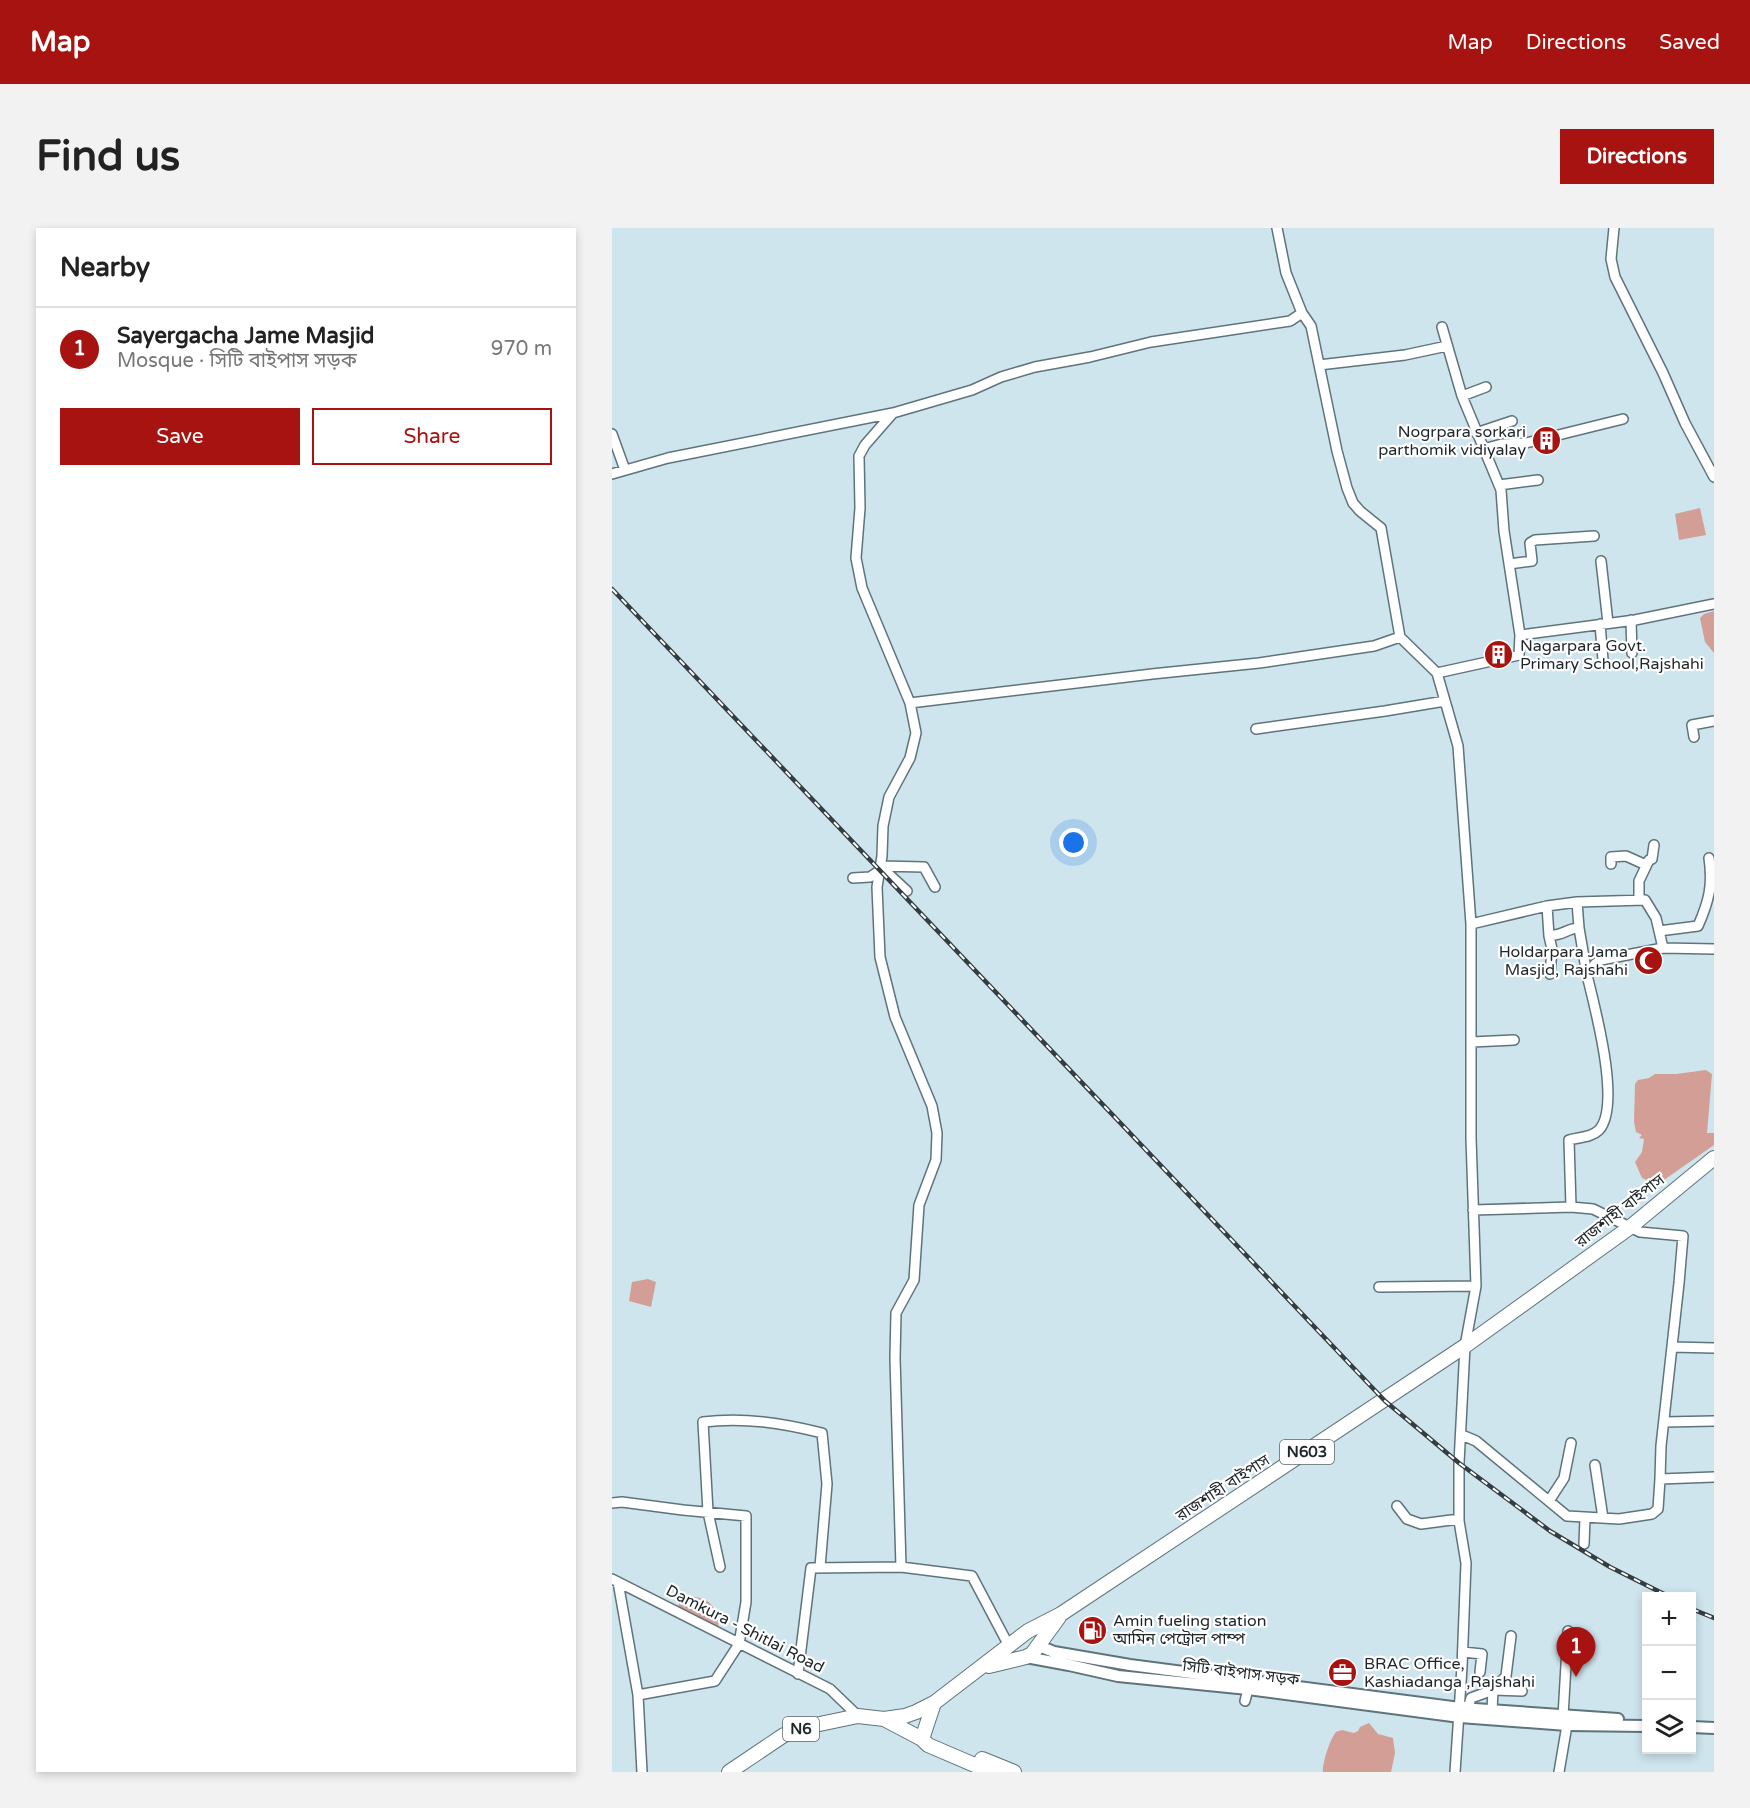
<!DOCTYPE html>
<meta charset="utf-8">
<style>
body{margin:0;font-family:"Varela Round","Noto Sans Bengali",sans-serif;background:#f2f2f2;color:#222}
.controls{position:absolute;right:18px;bottom:18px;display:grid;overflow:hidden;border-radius:0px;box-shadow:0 3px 9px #0003}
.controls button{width:54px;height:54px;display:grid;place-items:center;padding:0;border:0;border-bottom:2px solid #e0e0e0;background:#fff;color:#222;font:30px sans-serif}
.you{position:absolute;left:462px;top:615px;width:21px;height:21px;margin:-15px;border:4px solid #fff;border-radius:50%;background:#1a73e8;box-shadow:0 0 0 9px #1a73e833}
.badge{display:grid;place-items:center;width:39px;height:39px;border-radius:50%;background:#a71310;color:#fff;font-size:20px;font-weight:700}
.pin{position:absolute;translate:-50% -50px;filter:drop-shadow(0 2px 3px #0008)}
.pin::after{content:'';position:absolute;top:32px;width:21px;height:18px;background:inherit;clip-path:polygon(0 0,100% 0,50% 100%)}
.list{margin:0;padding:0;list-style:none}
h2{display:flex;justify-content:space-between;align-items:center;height:78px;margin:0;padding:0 24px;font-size:26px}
h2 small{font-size:20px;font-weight:400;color:#767676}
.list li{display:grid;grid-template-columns:39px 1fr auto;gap:18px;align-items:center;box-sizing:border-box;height:84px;padding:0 24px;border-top:2px solid #e0e0e0}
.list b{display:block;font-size:22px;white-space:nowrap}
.list p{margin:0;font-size:20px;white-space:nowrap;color:#767676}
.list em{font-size:20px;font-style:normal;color:#767676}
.actions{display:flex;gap:12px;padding:18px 24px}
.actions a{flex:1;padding:14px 0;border:2px solid #a71310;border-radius:0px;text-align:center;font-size:21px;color:#a71310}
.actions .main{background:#a71310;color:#fff}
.icon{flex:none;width:33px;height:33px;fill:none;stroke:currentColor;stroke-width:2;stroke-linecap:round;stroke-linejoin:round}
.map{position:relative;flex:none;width:1102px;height:1544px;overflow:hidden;border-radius:0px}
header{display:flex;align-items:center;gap:36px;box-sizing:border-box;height:84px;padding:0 30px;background:#a71310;color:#fff}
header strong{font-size:28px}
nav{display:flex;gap:33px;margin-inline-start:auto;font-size:21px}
.intro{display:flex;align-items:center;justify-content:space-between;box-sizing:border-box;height:144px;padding:0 36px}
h1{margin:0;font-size:42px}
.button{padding:15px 27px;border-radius:0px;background:#a71310;color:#fff;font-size:21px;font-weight:700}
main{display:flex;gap:36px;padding:0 36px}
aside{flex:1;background:#fff;border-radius:0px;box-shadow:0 3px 9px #0003}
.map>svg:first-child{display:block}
.water{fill:#d29e96}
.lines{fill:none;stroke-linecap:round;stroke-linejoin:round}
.minor-casing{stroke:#5f737c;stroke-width:12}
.major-casing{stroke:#5f737c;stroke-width:14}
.highway-casing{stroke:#5f737c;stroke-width:16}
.minor{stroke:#fff;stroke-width:9}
.major{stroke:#fff;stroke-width:10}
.highway{stroke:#fff;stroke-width:14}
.rail-casing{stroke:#333d42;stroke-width:4.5}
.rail{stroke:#fff;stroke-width:2;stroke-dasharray:7;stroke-linecap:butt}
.labels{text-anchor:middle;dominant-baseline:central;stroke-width:4.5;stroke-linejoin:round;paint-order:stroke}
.shield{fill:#fff;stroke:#62676a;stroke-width:1.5}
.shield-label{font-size:15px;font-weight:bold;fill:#1e262a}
.poi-label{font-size:16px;fill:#1e262a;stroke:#fff;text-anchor:start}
.street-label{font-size:16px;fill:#1e262a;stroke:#fff}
</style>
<header>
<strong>Map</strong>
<nav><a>Map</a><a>Directions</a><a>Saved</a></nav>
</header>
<div class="intro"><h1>Find us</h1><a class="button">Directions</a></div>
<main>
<aside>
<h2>Nearby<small></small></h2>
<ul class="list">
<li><span class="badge">1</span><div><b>Sayergacha Jame Masjid</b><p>Mosque · সিটি বাইপাস সড়ক</p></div><em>970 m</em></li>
</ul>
<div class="actions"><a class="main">Save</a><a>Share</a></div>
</aside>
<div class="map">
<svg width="1102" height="1544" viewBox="0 0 1102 1544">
<rect width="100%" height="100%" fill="#cee5ee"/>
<path class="water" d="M1088 280 1094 307 1067 312 1063 286Z
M1102 383V425L1093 414 1088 390 1092 386Z
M1094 842 1100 846 1095 905H1102V917L1052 952 1040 950 1037 953 1030 950 1023 934 1030 924 1032 911 1027 910 1030 907 1024 904 1022 894 1023 856 1026 852 1037 850 1043 846H1064Z
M36 1051 44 1054 39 1079 17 1073 20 1054Z
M78 1368C97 1371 99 1374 108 1391L105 1402 65 1381 69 1371Z
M757 1495 766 1506 781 1510 783 1525 779 1544H711C710 1536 718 1511 724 1504L730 1502 742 1505 746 1503 748 1499Z"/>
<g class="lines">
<defs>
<path id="minor" d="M665 0 674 45 690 85
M1002 0 999 31 1003 49 1051 145 1073 195 1102 249
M830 99 850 168 889 262 892 303 908 407
M707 137 793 127 835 118
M850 168 874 159
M864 205 900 193
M0 206 13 242
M871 221 890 216 914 215 1011 191
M0 246 56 230 281 185
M887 257 926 252
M989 333 996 395
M897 336 920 333 918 315 923 312 982 308
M1019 392 1020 425
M988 396 991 432
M825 445 907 427 908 407 1023 392 1102 376
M298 475 250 360 244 330 248 280 247 228 253 217 281 185 360 162 389 149 423 139 478 129 539 114 678 93 690 85 699 98 725 223 735 260 741 275 748 283 769 300 788 409 825 445 846 518 859 696V910L864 1058 853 1118 847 1235V1293L854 1335 850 1439 843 1544
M644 501 773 483 833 473
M1082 509 1080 497 1102 493
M999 636V629L1014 628 1034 637
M268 638 312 639 323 659
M268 638 295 663
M241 650 258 649 267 643
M1027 672V653L1037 632 1040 631 1042 617
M965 674 967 700 975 747
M935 678 937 708 940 721 938 746
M859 696 935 678 965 674 1033 672 1044 690 1051 720 989 732 983 736 975 747C982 777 1010 877 987 902 979 910 967 909 957 912L959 979
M1047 703 1086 698C1097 673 1101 657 1097 630
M937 707C949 709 955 700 967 700
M1051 720 1102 721
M860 814 902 812
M861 982 959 979 981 981 1028 1004 1071 1008 1067 1055 1049 1218 1048 1251
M767 1059 864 1058
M1060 1119 1102 1120
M1052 1194 1102 1193
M850 1207 864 1213 955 1288 1007 1291 1040 1286 1046 1281 1048 1251 1102 1249
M983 1237 991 1290
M937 1273 952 1250 959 1215
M0 1275 10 1274 71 1282 134 1288V1374L127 1416 103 1453 26 1467
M785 1278 795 1291 809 1296 847 1291
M972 1316 973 1290
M108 1339 96 1284 91 1194C132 1189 170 1195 210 1205L215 1256 208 1339
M0 1351 218 1461 246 1488
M6 1354 26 1467 30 1544
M397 1418 360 1348 289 1339 283 1130 284 1085 302 1052 307 977 324 932 325 905 320 878 283 789 268 729 265 659 270 628 271 598 277 569 298 530 304 505 298 475 540 446 647 435 762 418 788 409
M851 1424 870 1426 868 1444
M186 1446 199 1340 289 1339
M633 1473 636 1461
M848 1480 857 1477 859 1470 881 1462 910 1463
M880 1483 881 1462 894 1448 899 1408
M951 1488 956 1403
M947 1544 955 1497"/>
<path id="major" d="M427 1418 442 1424 518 1437 848 1480 1006 1491
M414 1429 457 1437 506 1448 636 1461 848 1489 955 1497 1034 1498
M1080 1499 1102 1500"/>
<path id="highway" d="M377 1438 414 1429 420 1426 447 1389
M272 1491 310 1511 316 1517 379 1544
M310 1511 322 1475
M370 1531 402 1544
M117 1544 172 1507 198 1498 246 1488 272 1491 293 1488 304 1484 322 1475 416 1403 449 1386 853 1118 1017 1000 1102 930"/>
</defs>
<use href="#minor" class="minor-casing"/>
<use href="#major" class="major-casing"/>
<use href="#highway" class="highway-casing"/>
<use href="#minor" class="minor"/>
<use href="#major" class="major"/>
<use href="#highway" class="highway"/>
<defs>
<path id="rail" d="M0 361 773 1173 847 1235 938 1303 998 1339 1056 1368
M1080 1381 1102 1390"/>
</defs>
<use href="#rail" class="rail-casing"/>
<use href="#rail" class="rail"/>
</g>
<defs>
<symbol id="building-disc" viewBox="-11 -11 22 22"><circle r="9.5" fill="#a71310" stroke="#fff"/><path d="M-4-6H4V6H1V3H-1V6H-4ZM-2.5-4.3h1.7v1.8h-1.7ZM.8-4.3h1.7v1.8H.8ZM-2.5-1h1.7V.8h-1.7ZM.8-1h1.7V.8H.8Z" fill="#fff"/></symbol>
<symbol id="mosque-disc" viewBox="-11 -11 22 22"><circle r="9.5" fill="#a71310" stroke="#fff"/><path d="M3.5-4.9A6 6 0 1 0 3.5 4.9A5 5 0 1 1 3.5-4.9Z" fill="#fff"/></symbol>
<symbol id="fuel-disc" viewBox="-11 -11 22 22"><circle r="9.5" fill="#a71310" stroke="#fff"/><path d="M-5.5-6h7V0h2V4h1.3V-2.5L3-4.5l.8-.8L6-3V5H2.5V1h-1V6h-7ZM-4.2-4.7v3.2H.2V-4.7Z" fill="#fff"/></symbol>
<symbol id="office-disc" viewBox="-11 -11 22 22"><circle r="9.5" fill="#a71310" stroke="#fff"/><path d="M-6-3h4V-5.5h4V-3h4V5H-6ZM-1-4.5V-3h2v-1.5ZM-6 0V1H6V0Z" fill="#fff"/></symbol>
</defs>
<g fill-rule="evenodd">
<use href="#building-disc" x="918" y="196" width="33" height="33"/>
<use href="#building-disc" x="870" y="410" width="33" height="33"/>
<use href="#mosque-disc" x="1020" y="716" width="33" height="33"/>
<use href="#fuel-disc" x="464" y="1386" width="33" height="33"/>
<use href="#office-disc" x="714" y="1428" width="33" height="33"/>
</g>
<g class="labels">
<g class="shield">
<rect x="668" y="1212" width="54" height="24" rx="4.5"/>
<rect x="171" y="1489" width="36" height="24" rx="4.5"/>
</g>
<g class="shield-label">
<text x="695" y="1224">N603</text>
<text x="189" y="1501">N6</text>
</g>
<g class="poi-label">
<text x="914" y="204" text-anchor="end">Nogrpara sorkari<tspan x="914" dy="18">parthomik vidiyalay</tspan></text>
<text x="908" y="418">Nagarpara Govt.<tspan x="908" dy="18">Primary School,Rajshahi</tspan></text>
<text x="1016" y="724" text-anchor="end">Holdarpara Jama<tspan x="1016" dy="18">Masjid, Rajshahi</tspan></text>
<text x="501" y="1393">Amin fueling station<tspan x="501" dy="18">আমিন পেট্রোল পাম্প</tspan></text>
<text x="752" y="1436">BRAC Office,<tspan x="752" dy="18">Kashiadanga ,Rajshahi</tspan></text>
</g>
<g class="street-label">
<text transform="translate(1008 983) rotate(-38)">রাজশাহী বাইপাস</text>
<text transform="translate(611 1260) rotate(-33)">রাজশাহী বাইপাস</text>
<text transform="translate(133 1401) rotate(27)">Damkura - Shitlai Road</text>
<text transform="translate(629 1445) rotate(7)">সিটি বাইপাস সড়ক</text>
</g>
</g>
</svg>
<div class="controls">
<button>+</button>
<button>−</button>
<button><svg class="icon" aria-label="layers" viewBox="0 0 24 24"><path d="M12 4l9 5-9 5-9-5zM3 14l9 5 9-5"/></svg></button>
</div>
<div class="you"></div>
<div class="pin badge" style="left:964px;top:1449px">1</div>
</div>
</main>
